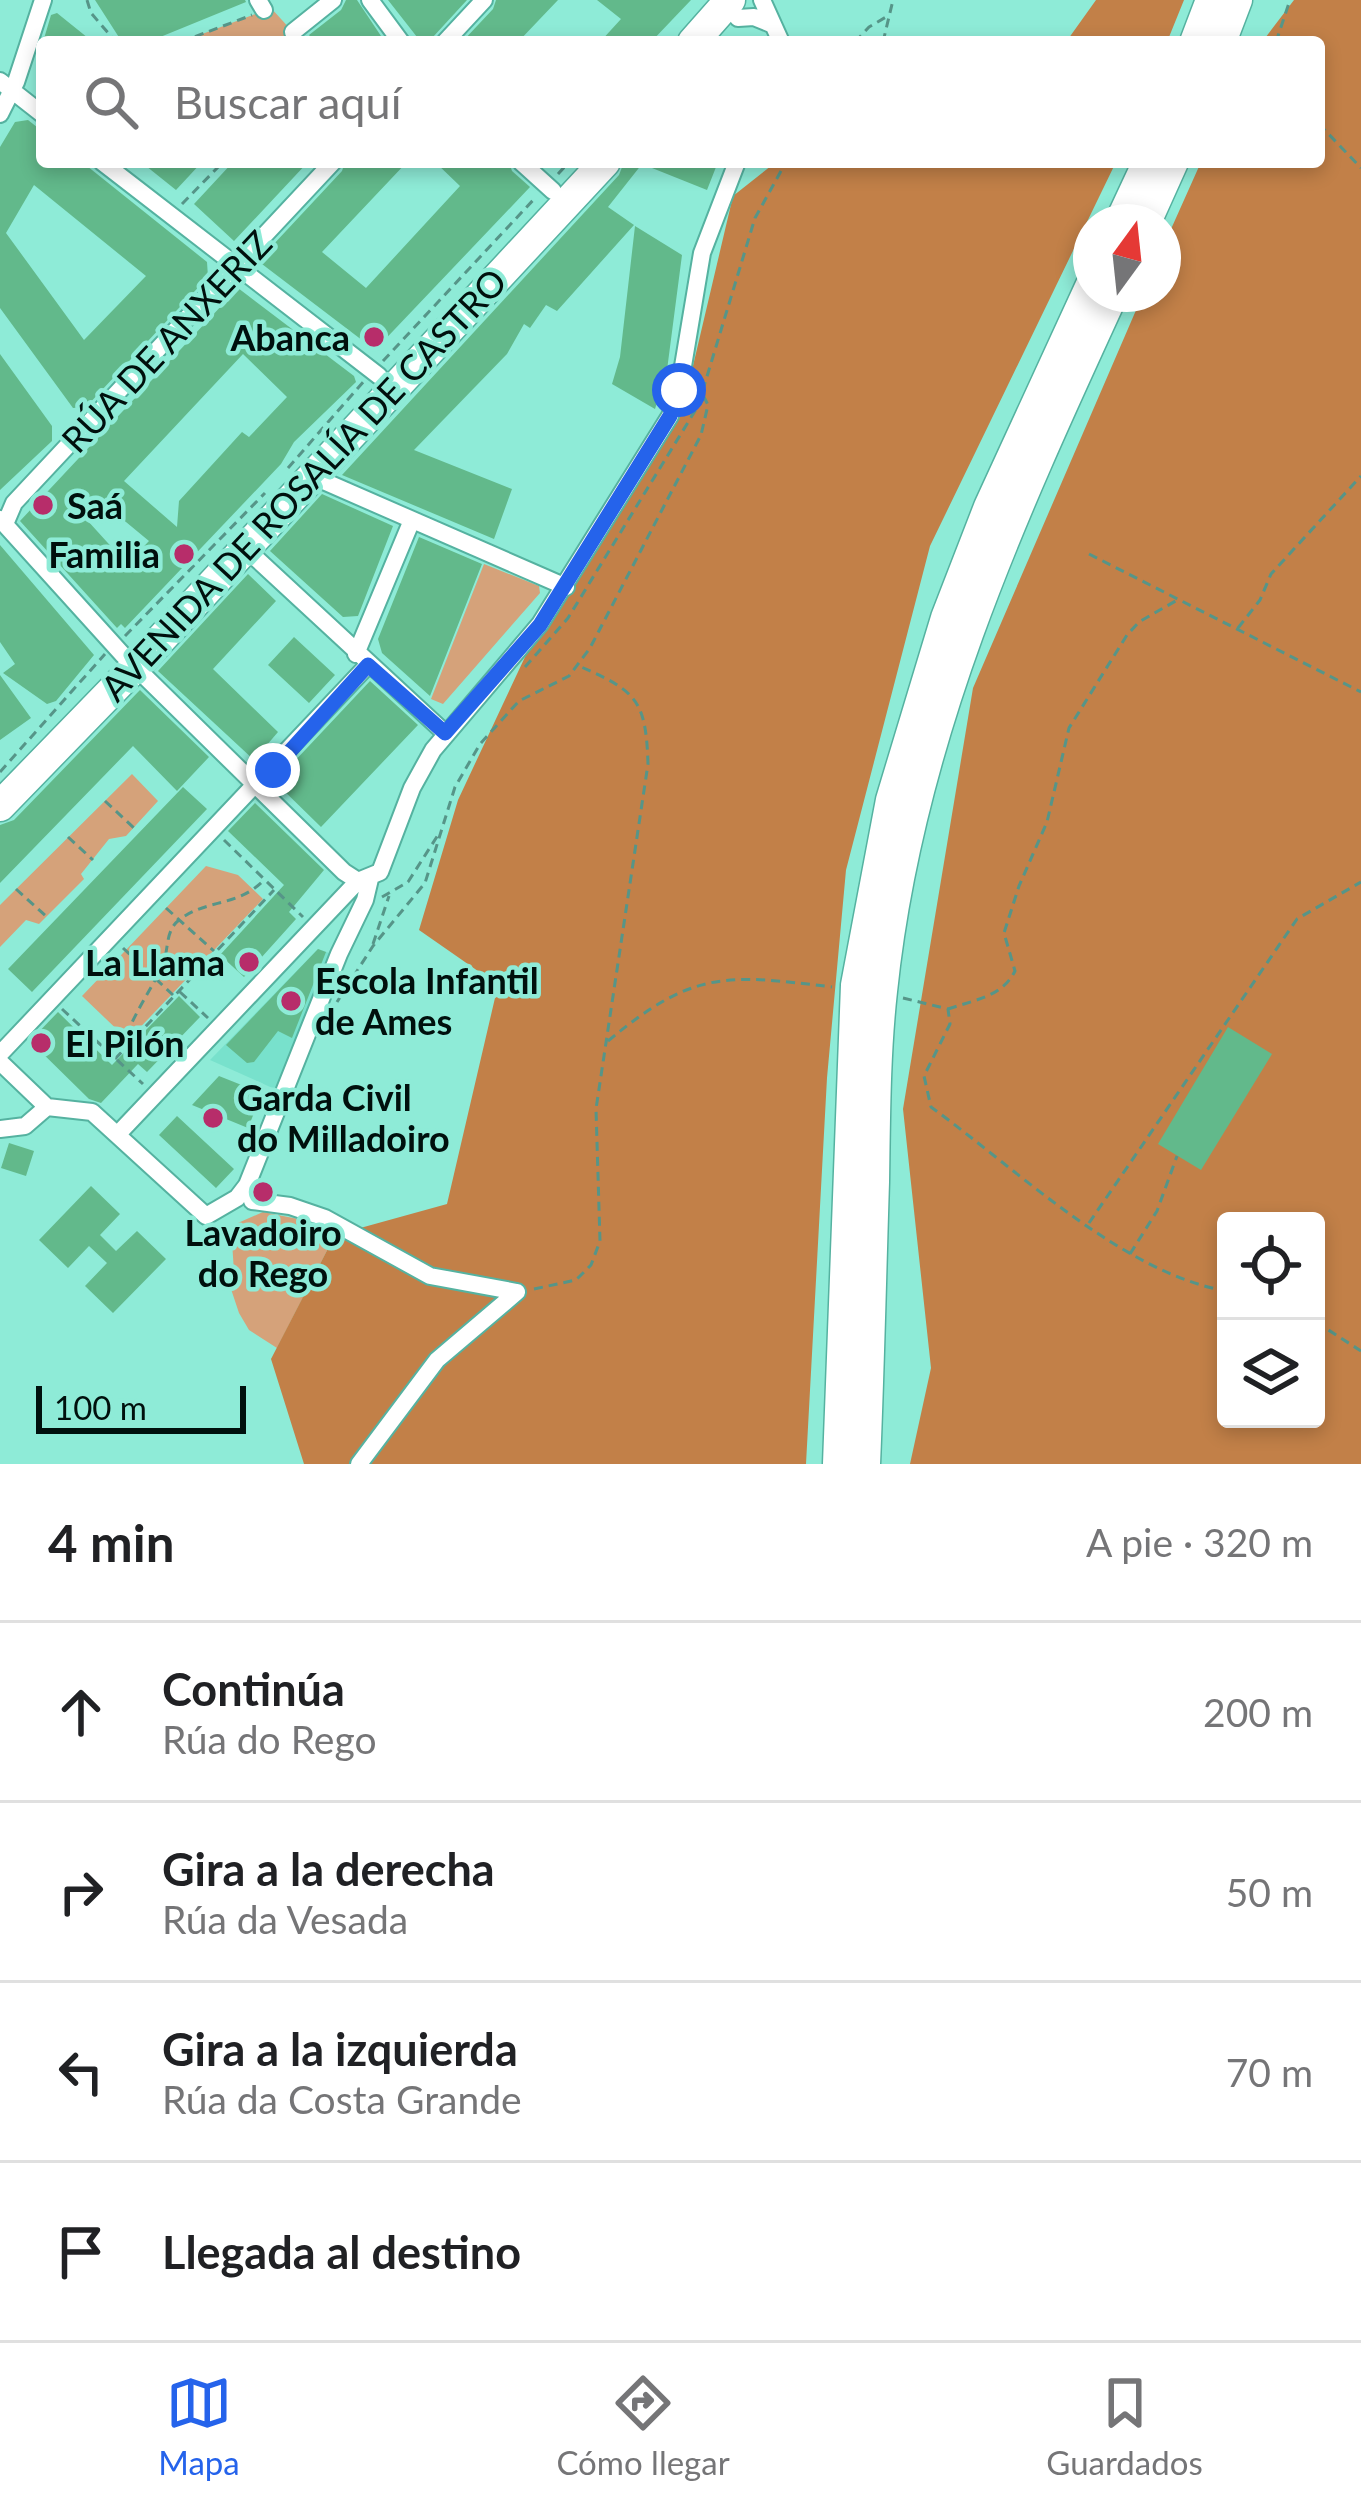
<!DOCTYPE html>
<html lang="es">
<meta charset="utf-8">
<style>
body{margin:0;font-family:Lato,sans-serif;background:#f2f2f2;color:#202124}
.controls{position:absolute;right:36px;bottom:36px;display:grid;overflow:hidden;border-radius:12px;box-shadow:0 6px 18px #0003}
.controls button{width:108px;height:108px;display:grid;place-items:center;padding:0;border:0;border-bottom:3px solid #e0e0e0;background:#fff;color:#202124;font:60px sans-serif}
.compass{position:absolute;left:1073px;top:204px;width:108px;height:108px;border-radius:50%;background:#fff;box-shadow:0 6px 18px #0003;rotate:15deg}
.scale{position:absolute;left:36px;bottom:30px;width:210px;box-sizing:border-box;padding-left:12px;border:6px solid #00100d;border-top:0;font-size:33px;line-height:42px;white-space:nowrap;color:#00100d;-webkit-text-stroke:9px #8eebd7;paint-order:stroke}
.stop{position:absolute;width:36px;height:36px;margin:-27px;border:9px solid #2563eb;border-radius:50%;background:#fff}
.stop.end{background:#2563eb;border-color:#fff;box-shadow:0 3px 12px #0008}
.list{margin:0;padding:0;list-style:none}
h2{display:flex;justify-content:space-between;align-items:center;height:156px;margin:0;padding:0 48px;font-size:51px}
h2 small{font-size:39px;font-weight:400;color:#757577}
.list li{display:grid;grid-template-columns:78px 1fr auto;gap:36px;align-items:center;box-sizing:border-box;height:180px;padding:0 48px;border-top:3px solid #e0e0e0}
.list b{display:block;font-size:45px;white-space:nowrap}
.list p{margin:0;font-size:39px;white-space:nowrap;color:#757577}
.list em{font-size:39px;font-style:normal;color:#757577}
.icon{flex:none;width:66px;height:66px;fill:none;stroke:currentColor;stroke-width:2;stroke-linecap:round;stroke-linejoin:round}
.map{position:relative;flex:none;width:1361px;height:1464px;overflow:hidden}
.search{position:absolute;background:#fff;box-shadow:0 6px 18px #0003;left:36px;right:36px;top:36px;height:132px;display:flex;align-items:center;gap:30px;box-sizing:border-box;padding:0 42px;border-radius:12px;color:#757577;font-size:45px}
.sheet{height:876px;background:#fff}
nav{display:flex;justify-content:space-around;align-items:center;box-sizing:border-box;height:168px;border-top:3px solid #e0e0e0;background:#fff;font-size:33px;color:#757577}
nav a{display:grid;justify-items:center;gap:6px}
nav .on{color:#2563eb}
.map>svg:first-child{display:block}
.built{fill:#78e1cc}
.green{fill:#d5a27a}
.forest{fill:#c28048;fill-rule:evenodd}
.building{fill:#62b98b;fill-rule:evenodd}
.lines{fill:none;stroke-linecap:round;stroke-linejoin:round}
.street-casing{stroke:#55b2a0;stroke-width:20}
.highway-casing{stroke:#55b2a0;stroke-width:33}
.path{stroke:#569588;stroke-width:3;stroke-dasharray:9 6;stroke-linecap:butt}
.street{stroke:#fff;stroke-width:16}
.highway{stroke:#fff;stroke-width:30}
.route{stroke:#2563eb;stroke-width:15}
.poi-dot{fill:#b72d6a;stroke:#8eebd7;stroke-width:4.5}
.labels{text-anchor:middle;dominant-baseline:central;stroke-width:9;stroke-linejoin:round;paint-order:stroke}
.poi-label{font-size:36px;font-weight:bold;fill:#00100d;stroke:#8eebd7;text-anchor:start}
.street-label{font-size:36px;fill:#00100d;stroke:#8eebd7}
</style>
<div class="map">
<svg width="1361" height="1464" viewBox="0 0 1361 1464">
<rect width="100%" height="100%" fill="#8eebd7"/>
<path class="built" d="M318 949 332 954 277 1090 210 1060Z"/>
<path class="green" d="M271 8 302 42H181Z
M484 564 539 586 540 593 443 704 431 699Z
M132 774 158 801 126 836 109 839 81 874 84 879 39 924 26 920 0 947V905Z
M206 866 238 875 263 899 128 1040 82 996Z
M263 1212 313 1222 335 1235 277 1348 249 1330 239 1313 231 1289 234 1272 231 1226Z"/>
<path class="forest" d="M1096 0H1184L1167 42H1066Z
M1294 0H1361V1464H910L931 1368 903 1109 973 688 1143 294H1163V247L1201 162H1319V42H1262ZM1226 1221H1316V1419H1226Z
M776 162H1116L930 546 846 870 827 1078 806 1464H304L271 1359 335 1235 447 1204 498 985 419 930 458 800 540 625 684 404 733 196Z"/>
<path class="building" d="M95 0H245L246 2 148 42H122Z
M346 0H357L385 42H314L309 35 341 10Z
M388 0H467L433 37H417Z
M496 0H558L518 42H462L493 9Z
M597 0H691L651 42H600L621 19Z
M57 13 93 42H43L51 15Z
M28 120 42 131V162H82L207 262 208 277 86 407 73 408 0 308V147L15 122ZM34 185 146 276 84 340 6 233Z
M141 162H202L176 190Z
M233 162H308L234 241 194 204Z
M345 162H407L322 252 366 288 460 186 435 162H509L512 171 530 187 375 350 258 261 342 171Z
M624 162H718L707 190 642 164 608 207 634 225 557 311 546 305 530 328 524 324 507 354 414 450 512 489 494 539 342 475 619 175Z
M635 226 682 255 667 370 655 409 612 384 620 357Z
M238 288 354 376 356 382 294 442 281 464 125 628 121 624 117 628 20 521ZM243 354 287 397 249 437 242 432 179 501 177 527 124 481ZM103 503 149 541 127 564 87 520Z
M0 354 52 426V441L0 490Z
M322 494 393 526 358 616 343 617 270 551Z
M419 537 482 564 430 696 382 653 378 639Z
M0 545 94 655 56 701 47 704 3 673 15 664 0 642Z
M248 574 276 601 213 669 278 732 254 760 158 671Z
M294 637 335 675 309 703 268 665Z
M0 675 31 718 0 740Z
M370 681 418 725 321 827 275 782Z
M140 690 209 757 177 791 133 746 0 883V825L14 820Z
M183 787 207 809 32 992 8 969Z
M255 803 324 870 289 912 296 919 244 977 220 955 284 885 228 831Z
M318 949 326 952 292 1038 278 1031 254 1062 247 1063 226 1045Z
M179 996 200 1017 147 1072 138 1064 101 1103 89 1099 30 1041 58 1012 112 1065Z
M1228 1027 1272 1054 1201 1170 1158 1144Z
M219 1076 262 1093 248 1128 192 1105Z
M177 1116 234 1169 216 1188 159 1135Z
M9 1143 34 1151 26 1176 1 1168Z
M91 1186 120 1214 100 1235 116 1251 137 1231 166 1259 113 1313 85 1286 107 1263 89 1246 68 1268 39 1240Z"/>
<g class="lines">
<defs>
<path id="street" d="M258 0 264 10
M370 0 401 42
M762 0 781 42
M738 18 754 17 771 24
M293 32 333 0
M445 42 484 0
M0 81 42 114
M0 114 16 82 43 0
M102 162 379 376
M521 162 553 191
M312 476 566 587
M0 519 122 654 344 872 358 881
M5 524 14 503 333 162
M245 548 445 733
M356 654 412 520
M0 1054 368 665
M0 1062 47 1107 92 1112 206 1216
M0 1129 25 1126 47 1107
M117 1135 358 881 380 872 412 788 433 750 540 624 670 416 679 390 702 253 737 162
M252 1201 290 1206 325 1218 430 1276 517 1292
M206 1216 237 1198 247 1185 339 954 365 900 370 879
M359 1464 437 1360 517 1292"/>
<path id="highway" d="M693 42 730 0
M1195 42 1211 0
M1221 42 1237 0
M1120 222 1148 162
M1146 222 1173 162
M0 806 136 666 605 162
M838 1464 856 985 891 800 946 618 989 507 1091 285
M865 1464C869 1370 871 1276 874 1182 875 1118 875 1054 882 991 908 740 1009 520 1113 294"/>
</defs>
<use href="#street" class="street-casing"/>
<use href="#highway" class="highway-casing"/>
<path class="path" d="M87 0 91 13 116 42
M181 42 252 15
M855 42 869 27 886 17
M883 42 893 0
M1276 42 1290 0
M1319 124 1361 168
M558 174 569 162
M182 204 223 162
M383 361 536 197
M288 468 364 381
M1089 554 1361 692
M1238 628 1260 600 1271 574 1361 476
M125 636 265 493
M525 667 568 618 698 406 755 218 786 162
M0 772 105 654
M105 801 134 828
M68 837 93 860
M224 840 303 917
M16 889 47 917
M382 897 408 882 438 835
M166 908 214 951
M373 944 389 896
M123 948 173 995
M180 992 208 1018
M903 998 948 1009 950 1024 924 1076 931 1107C1018 1170 1121 1272 1226 1291
M337 1002 373 946 425 883 455 787 480 744 519 701 569 676 590 648 701 435 708 405 703 395
M62 1009 143 1084
M948 1009C974 1000 1002 997 1015 971L1004 933 1019 886 1047 822 1069 728 1127 635 1139 622 1179 599
M608 1041C693 970 726 974 832 987
M123 1050C127 1022 152 990 163 964 169 949 165 931 179 920 206 899 238 907 264 880
M115 1059 274 890
M1089 1223 1297 919 1361 882
M1130 1254 1157 1211 1177 1156
M534 1289 576 1280 591 1265 600 1241 596 1109 648 764C646 699 636 691 579 666
M1316 1322 1361 1351"/>
<use href="#street" class="street"/>
<use href="#highway" class="highway"/>
</g>
<g class="lines">
<path class="route" d="M273 770 368 665 445 733 540 625 670 416 679 390"/>
</g>
<g class="poi-dot">
<circle cx="374" cy="337" r="12"/>
<circle cx="43" cy="505" r="12"/>
<circle cx="184" cy="554" r="12"/>
<circle cx="249" cy="962" r="12"/>
<circle cx="291" cy="1001" r="12"/>
<circle cx="41" cy="1043" r="12"/>
<circle cx="213" cy="1118" r="12"/>
<circle cx="263" cy="1192" r="12"/>
</g>
<g class="labels">
<g class="poi-label">
<text x="350" y="337" text-anchor="end">Abanca</text>
<text x="67" y="505">Saá</text>
<text x="160" y="554" text-anchor="end">Familia</text>
<text x="225" y="962" text-anchor="end">La Llama</text>
<text x="315" y="980">Escola Infantil<tspan x="315" dy="41">de Ames</tspan></text>
<text x="65" y="1043">El Pilón</text>
<text x="237" y="1097">Garda Civil<tspan x="237" dy="41">do Milladoiro</tspan></text>
<text x="263" y="1232" text-anchor="middle">Lavadoiro<tspan x="263" dy="41">do Rego</tspan></text>
</g>
<g class="street-label">
<text transform="translate(166 341) rotate(-47)">RÚA DE ANXERIZ</text>
<text transform="translate(303 484) rotate(-47)">AVENIDA DE ROSALÍA DE CASTRO</text>
</g>
</g>
</svg>
<div class="controls">
<button><svg class="icon" aria-label="locate" viewBox="0 0 24 24"><circle cx="12" cy="12" r="6"/><path d="M12 2v4M12 18v4M2 12h4M18 12h4"/></svg></button>
<button><svg class="icon" aria-label="layers" viewBox="0 0 24 24"><path d="M12 4l9 5-9 5-9-5zM3 14l9 5 9-5"/></svg></button>
</div>
<svg class="compass" viewBox="-18 -18 36 36"><path d="M0-13l5 13h-10z" fill="#e53935"/><path d="M0 13l5-13h-10z" fill="#757577"/></svg>
<div class="scale">100 m</div>
<div class="stop" style="left:679px;top:390px"></div>
<div class="stop end" style="left:273px;top:770px"></div>
<div class="search"><svg class="icon" aria-label="search" viewBox="0 0 24 24"><circle cx="10" cy="10" r="6"/><path d="M15 15l6 6"/></svg>Buscar aquí</div>
</div>
<section class="sheet">
<h2>4 min<small>A pie · 320 m</small></h2>
<ul class="list">
<li><svg class="icon" aria-label="ahead" viewBox="0 0 24 24"><path d="M12 20V5M6 11l6-6 6 6"/></svg><div><b>Continúa</b><p>Rúa do Rego</p></div><em>200 m</em></li>
<li><svg class="icon" aria-label="right" viewBox="0 0 24 24"><path d="M7 20v-9h11M14 6l5 5-5 5"/></svg><div><b>Gira a la derecha</b><p>Rúa da Vesada</p></div><em>50 m</em></li>
<li><svg class="icon" aria-label="left" viewBox="0 0 24 24"><path d="M17 20v-9H6M10 6l-5 5 5 5"/></svg><div><b>Gira a la izquierda</b><p>Rúa da Costa Grande</p></div><em>70 m</em></li>
<li><svg class="icon" aria-label="arrive" viewBox="0 0 24 24"><path d="M6 21V4h12l-3 4 3 4H6"/></svg><div><b>Llegada al destino</b></div></li>
</ul>
</section>
<nav>
<a class="on"><svg class="icon" aria-label="map" viewBox="0 0 24 24"><path d="M3 6l6-2 6 2 6-2v14l-6 2-6-2-6 2zM9 4v14M15 6v14"/></svg>Mapa</a>
<a><svg class="icon" aria-label="directions" viewBox="0 0 24 24"><path d="M12 3l9 9-9 9-9-9zM9 14v-3h6M13 9l2 2-2 2"/></svg>Cómo llegar</a>
<a><svg class="icon" aria-label="saved" viewBox="0 0 24 24"><path d="M7 4h10v16l-5-4-5 4z"/></svg>Guardados</a>
</nav>
